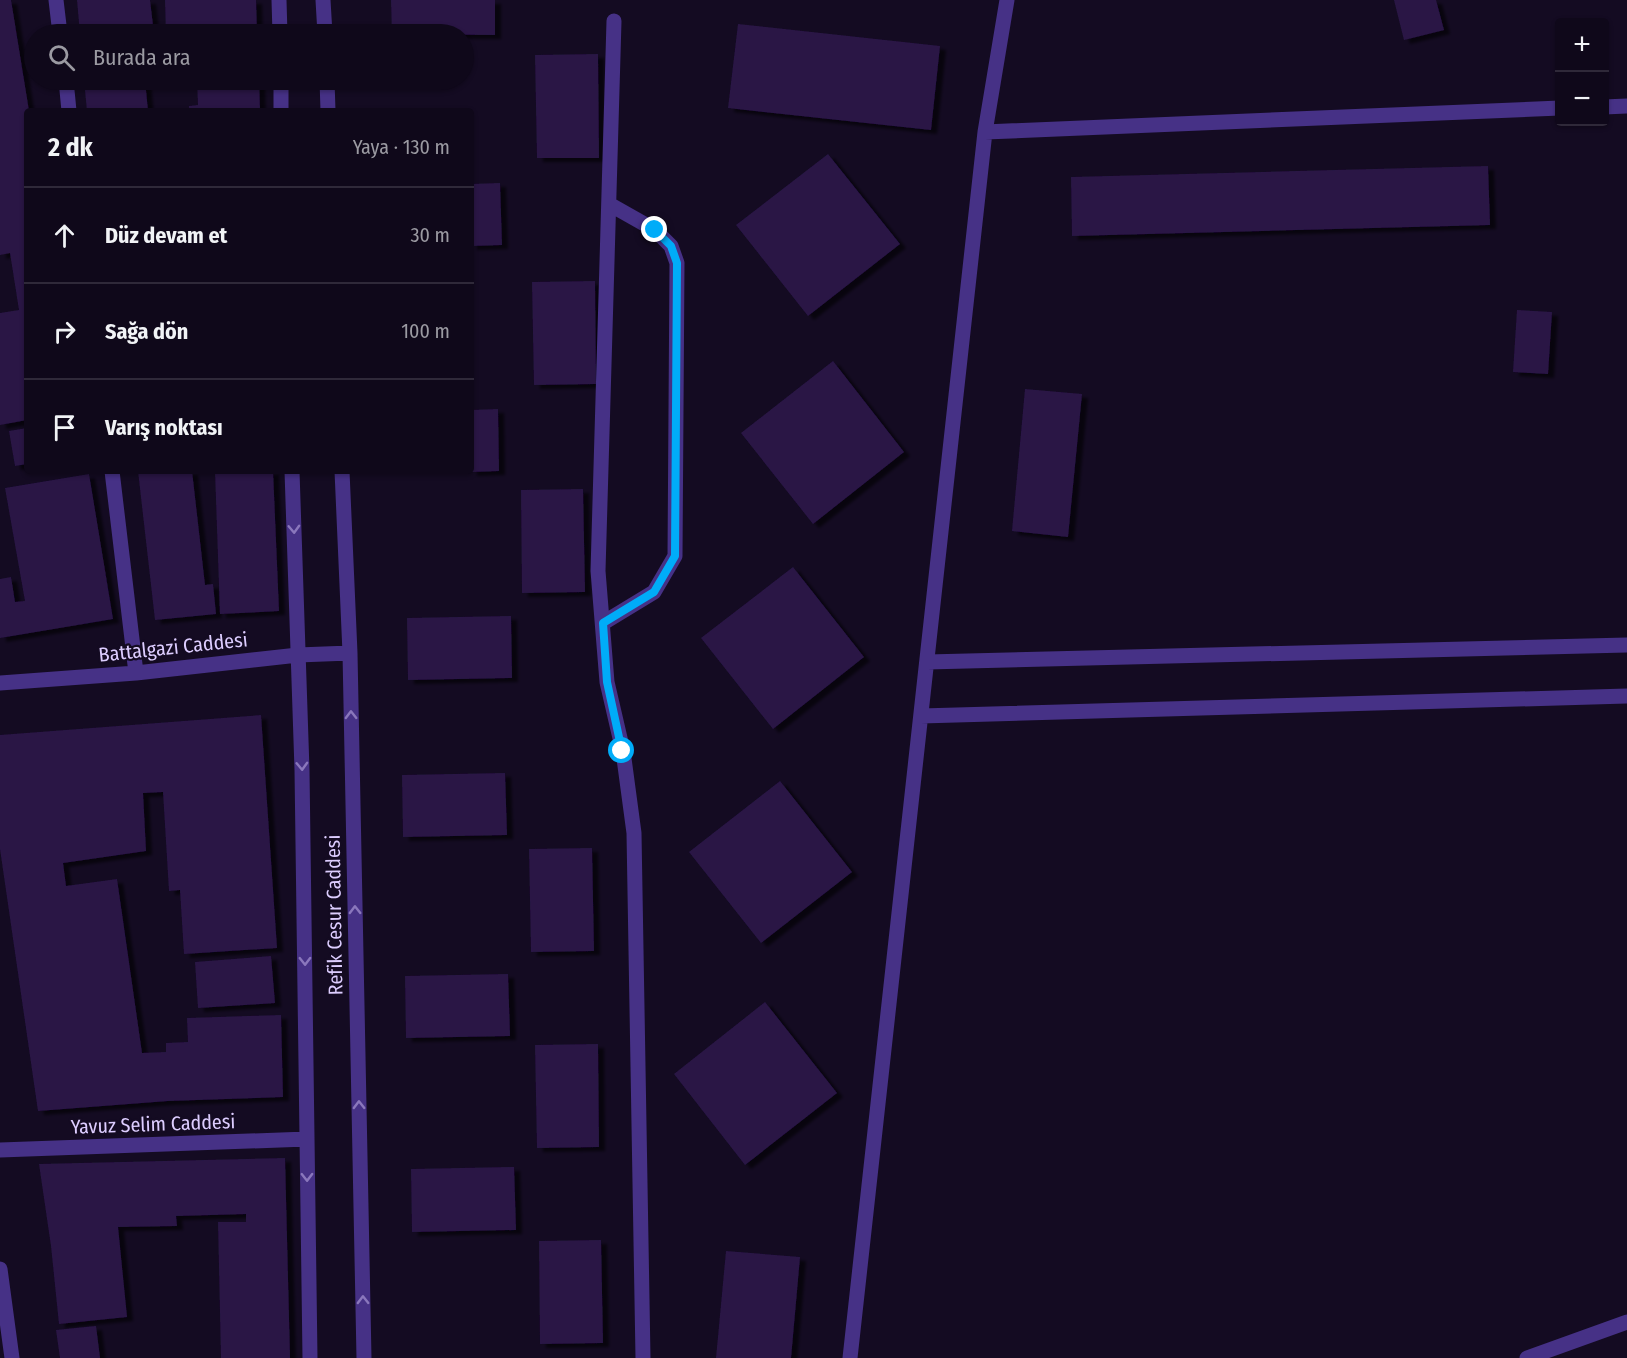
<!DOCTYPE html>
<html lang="tr">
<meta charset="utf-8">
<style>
body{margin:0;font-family:"Fira Sans Condensed",sans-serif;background:#1d1627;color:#f1f3f6}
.controls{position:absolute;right:18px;top:18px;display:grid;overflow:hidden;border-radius:6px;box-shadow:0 2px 4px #0004}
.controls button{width:54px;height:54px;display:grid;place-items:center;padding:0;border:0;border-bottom:2px solid #2f2939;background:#0f081a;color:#f1f3f6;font:30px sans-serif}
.stop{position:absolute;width:18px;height:18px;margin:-14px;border:4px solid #00acf8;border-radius:50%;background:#fff}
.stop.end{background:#00acf8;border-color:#fff;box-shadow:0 2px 6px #0008}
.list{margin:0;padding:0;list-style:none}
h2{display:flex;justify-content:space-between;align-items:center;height:78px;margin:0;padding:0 24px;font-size:26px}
h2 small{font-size:20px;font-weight:400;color:#9b9aa2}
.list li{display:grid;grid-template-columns:39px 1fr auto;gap:18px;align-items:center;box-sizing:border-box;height:96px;padding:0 24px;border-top:2px solid #2f2939}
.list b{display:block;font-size:22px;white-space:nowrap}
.list em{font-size:20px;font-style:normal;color:#9b9aa2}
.icon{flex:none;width:33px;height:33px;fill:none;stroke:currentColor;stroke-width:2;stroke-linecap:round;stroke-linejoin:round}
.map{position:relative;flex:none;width:1627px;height:1358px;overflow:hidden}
.search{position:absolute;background:#0f081a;box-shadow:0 2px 4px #0004;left:24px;top:24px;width:450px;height:66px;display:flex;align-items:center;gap:15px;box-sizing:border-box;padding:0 21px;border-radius:33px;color:#9b9aa2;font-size:22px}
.panel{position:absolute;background:#0f081a;box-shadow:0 2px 4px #0004;left:24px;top:108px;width:450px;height:366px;border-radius:6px}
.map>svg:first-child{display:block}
.building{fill:#291545;filter:url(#shadow)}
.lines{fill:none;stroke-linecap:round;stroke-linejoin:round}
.minor{stroke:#463186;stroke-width:15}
.oneway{stroke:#8a77bc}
.route{stroke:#00acf8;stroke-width:8}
.labels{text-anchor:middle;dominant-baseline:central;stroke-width:4.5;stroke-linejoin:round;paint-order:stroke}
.street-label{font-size:20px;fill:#ddcdff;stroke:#140b22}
</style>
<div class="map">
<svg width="1627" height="1358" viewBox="0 0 1627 1358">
<defs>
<filter id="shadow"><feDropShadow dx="6" dy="4" stdDeviation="1.5" flood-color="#0009"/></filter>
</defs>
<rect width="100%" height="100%" fill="#140b22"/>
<path class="building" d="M0 0H11L29 111H27V420L0 425V313L19 310 10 253 0 255Z
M77 0H150L154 34H80Z
M165 0H256L257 34H166Z
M391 0H495V35L392 34Z
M1394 0H1436L1444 30 1404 40Z
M738 24 940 46 931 130 728 108Z
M598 54 599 158H537L535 55Z
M84 80H145L148 111H87Z
M197 80H259L260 111H189V106L198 105Z
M828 154 900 244 808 316 736 225Z
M1488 166 1490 225 1072 236 1071 177Z
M500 183 502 245 471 246V184Z
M595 281 596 384 534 385 532 282Z
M1517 310 1552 312 1548 374 1513 372Z
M833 361 904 452 813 524 741 433Z
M1025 389 1082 394 1068 537 1012 531Z
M498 409 499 471 471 472V410Z
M27 428V464L15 466 9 431Z
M138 471H192L205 585 213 584 216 614 155 620Z
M215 471H273L279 611 220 614Z
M89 474 113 619 0 638V579L11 577 15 602 25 601 5 488Z
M583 489 585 592 522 593 521 490Z
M793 567 864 657 773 729 701 638Z
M511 616 512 678 408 680 407 618Z
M261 715 277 948 184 954 180 890 169 891 163 792 143 793 146 851 63 863 66 886 117 879 142 1053 166 1052V1043L188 1042 187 1018 281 1015 283 1097 168 1101 38 1111 0 849V735Z
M505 773 507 835 403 837 402 775Z
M780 781 852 872 761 943 689 852Z
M592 848 594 951 531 952 529 849Z
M271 956 275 1003 198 1008 195 962Z
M508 974 510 1036 406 1038 405 976Z
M765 1002 837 1093 745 1165 674 1074Z
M598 1044 599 1147 537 1148 535 1045Z
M285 1158 290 1358H221L218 1222H246V1214L176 1216 177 1226 118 1227 127 1317 59 1324 51 1246 39 1164Z
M514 1167 516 1230 412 1232 411 1169Z
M601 1240 603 1343 540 1344 539 1241Z
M726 1251 800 1257 791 1358H716Z
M96 1326 100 1358H60L56 1330Z"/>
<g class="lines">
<path class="minor" d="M56 0 60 34
M279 0 280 34
M323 0 325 34
M614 21 598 571 607 682 623 751 634 833 643 1358
M66 80 69 111
M281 80V111
M327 80 328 111
M1604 107 1627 106
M985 132 1560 108
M112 471 136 673
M292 471 302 770 310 1358
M342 471 350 653 364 1358
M603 623 654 592 675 556 677 263 671 246 655 230 609 204
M927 662 1627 645
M0 683 136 673 298 655 350 653
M921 716 1627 696
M0 1150 307 1139
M0 1269 12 1358
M850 1358 985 132 1007 0
M1527 1358 1627 1322"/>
</g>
<defs><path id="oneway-chevron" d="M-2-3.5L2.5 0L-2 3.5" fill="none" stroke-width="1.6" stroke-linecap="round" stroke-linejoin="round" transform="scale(1.5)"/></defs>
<g class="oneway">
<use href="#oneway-chevron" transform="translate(294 529) rotate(88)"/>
<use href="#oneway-chevron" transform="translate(351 715) rotate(-91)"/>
<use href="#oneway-chevron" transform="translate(302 766) rotate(88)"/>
<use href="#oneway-chevron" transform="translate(355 910) rotate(-91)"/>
<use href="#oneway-chevron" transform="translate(305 961) rotate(89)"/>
<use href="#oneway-chevron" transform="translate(359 1105) rotate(-91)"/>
<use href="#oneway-chevron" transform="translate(307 1177) rotate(89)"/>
<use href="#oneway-chevron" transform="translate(363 1300) rotate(-91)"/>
</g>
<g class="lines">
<path class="route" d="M622 751 607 682 603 623 654 592 675 556 677 263 671 246 655 230"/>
</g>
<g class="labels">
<g class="street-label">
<text transform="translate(173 647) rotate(-6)">Battalgazi Caddesi</text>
<text transform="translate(334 915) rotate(-91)">Refik Cesur Caddesi</text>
<text transform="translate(153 1124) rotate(-2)">Yavuz Selim Caddesi</text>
</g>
</g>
</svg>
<div class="controls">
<button>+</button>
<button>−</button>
</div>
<div class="stop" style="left:622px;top:751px"></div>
<div class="stop end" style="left:655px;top:230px"></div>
<div class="search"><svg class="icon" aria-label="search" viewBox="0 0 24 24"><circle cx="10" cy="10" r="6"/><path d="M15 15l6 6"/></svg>Burada ara</div>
<section class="panel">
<h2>2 dk<small>Yaya · 130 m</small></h2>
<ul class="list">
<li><svg class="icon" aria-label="ahead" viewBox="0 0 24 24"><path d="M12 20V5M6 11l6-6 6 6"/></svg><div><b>Düz devam et</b></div><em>30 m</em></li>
<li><svg class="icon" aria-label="right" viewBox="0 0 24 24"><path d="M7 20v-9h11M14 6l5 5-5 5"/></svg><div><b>Sağa dön</b></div><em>100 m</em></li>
<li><svg class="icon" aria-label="arrive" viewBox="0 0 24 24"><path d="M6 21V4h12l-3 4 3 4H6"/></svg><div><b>Varış noktası</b></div></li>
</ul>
</section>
</div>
